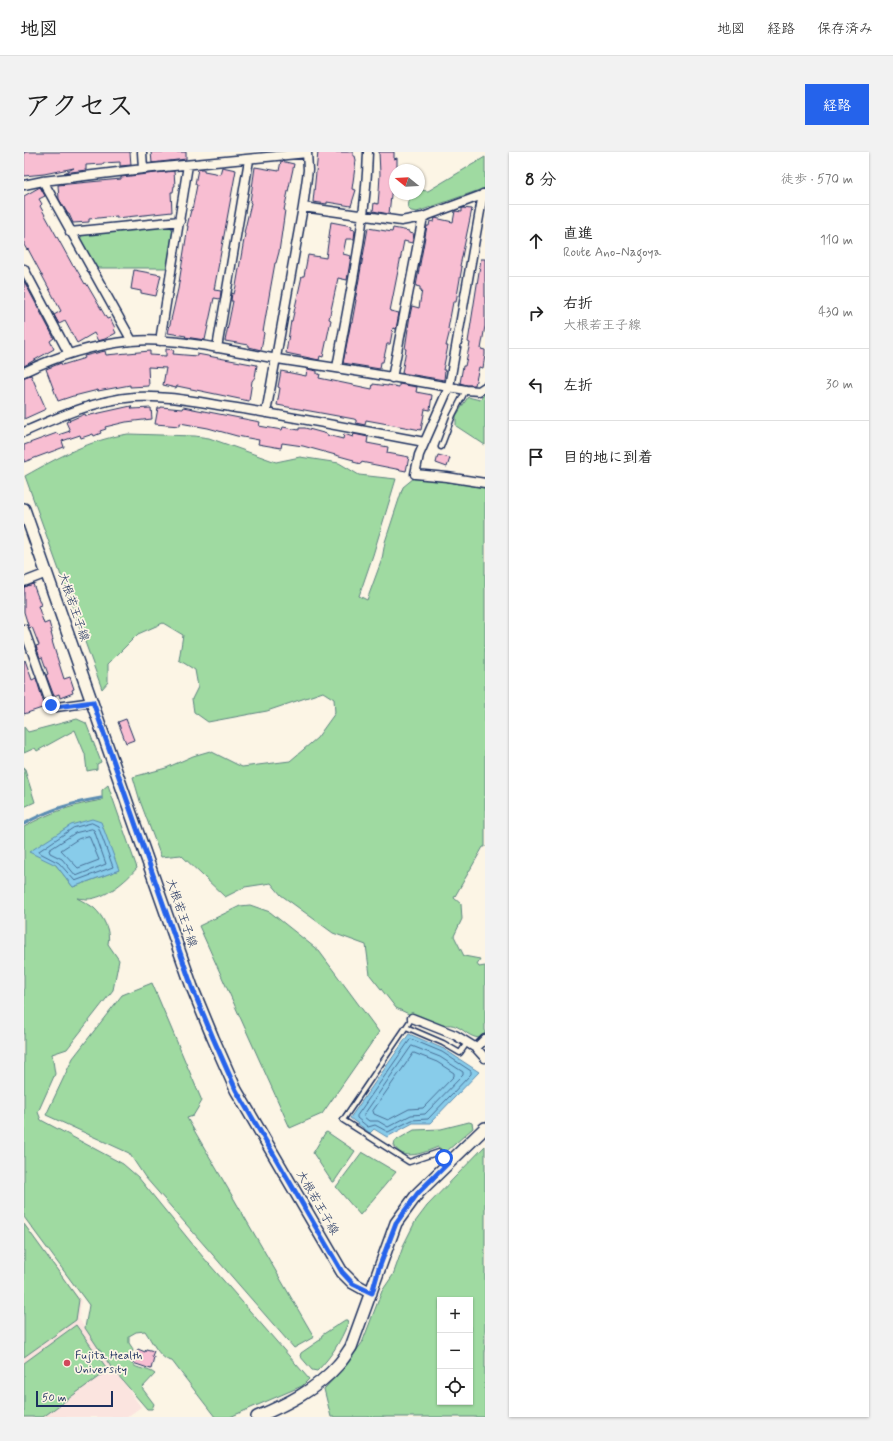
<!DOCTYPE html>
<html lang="ja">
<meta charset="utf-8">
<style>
body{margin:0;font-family:Mynerve,"Klee One",sans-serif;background:#f2f2f2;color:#222}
.controls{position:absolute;right:12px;bottom:12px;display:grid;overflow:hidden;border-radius:0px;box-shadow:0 1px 3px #0004}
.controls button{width:36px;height:36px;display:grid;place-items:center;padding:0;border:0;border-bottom:1px solid #e0e0e0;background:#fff;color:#222;font:20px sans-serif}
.compass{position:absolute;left:365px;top:12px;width:36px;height:36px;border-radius:50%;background:#fff;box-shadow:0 1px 3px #0004;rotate:288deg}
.scale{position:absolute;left:12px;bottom:10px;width:77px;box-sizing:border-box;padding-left:4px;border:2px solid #1b2f5e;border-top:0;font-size:11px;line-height:14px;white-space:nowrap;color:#1b2f5e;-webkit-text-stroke:3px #fcf5e5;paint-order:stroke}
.stop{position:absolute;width:12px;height:12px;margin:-9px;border:3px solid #2563eb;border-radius:50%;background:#fff}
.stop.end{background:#2563eb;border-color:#fff;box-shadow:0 1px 4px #0008}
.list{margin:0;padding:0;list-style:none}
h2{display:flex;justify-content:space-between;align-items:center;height:52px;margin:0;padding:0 16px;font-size:17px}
h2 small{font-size:13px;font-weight:400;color:#767676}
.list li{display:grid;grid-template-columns:26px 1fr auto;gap:12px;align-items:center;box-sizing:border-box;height:72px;padding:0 16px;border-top:1px solid #e0e0e0}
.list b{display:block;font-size:15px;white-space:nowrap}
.list p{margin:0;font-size:13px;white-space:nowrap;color:#767676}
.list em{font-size:13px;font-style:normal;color:#767676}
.icon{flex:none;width:22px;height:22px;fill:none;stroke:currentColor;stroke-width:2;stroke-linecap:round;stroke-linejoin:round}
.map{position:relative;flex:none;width:461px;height:1265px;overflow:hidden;border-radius:0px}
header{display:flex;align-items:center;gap:24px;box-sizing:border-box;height:56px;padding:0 20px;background:#fff;border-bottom:1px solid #e0e0e0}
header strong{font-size:19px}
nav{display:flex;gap:22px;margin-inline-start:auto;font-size:14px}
.intro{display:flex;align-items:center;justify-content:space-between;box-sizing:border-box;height:96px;padding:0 24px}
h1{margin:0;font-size:28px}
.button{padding:10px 18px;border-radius:0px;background:#2563eb;color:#fff;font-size:14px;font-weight:700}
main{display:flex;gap:24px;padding:0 24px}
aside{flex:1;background:#fff;border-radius:0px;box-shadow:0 1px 3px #0004}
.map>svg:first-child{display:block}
.built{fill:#fbe4df}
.green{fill:#9fdaa1;stroke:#5d8480;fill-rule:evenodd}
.water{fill:#88ccea;stroke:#5c8db2}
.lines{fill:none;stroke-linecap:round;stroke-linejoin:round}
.shore{stroke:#476e96;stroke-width:1}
.stream{stroke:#5c8db2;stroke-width:3}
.building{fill:#f8bed2;stroke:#1b2f5e}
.lane-casing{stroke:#1b2f5e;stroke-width:7}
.street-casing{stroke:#1b2f5e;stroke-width:11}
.secondary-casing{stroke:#1b2f5e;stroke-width:14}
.lane{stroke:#fcf5e5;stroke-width:4}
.street{stroke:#fcf5e5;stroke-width:8}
.secondary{stroke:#fcf5e5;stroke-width:11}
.route{stroke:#2563eb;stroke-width:5}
.poi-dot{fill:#d1495b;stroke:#fcf5e5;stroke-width:1.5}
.labels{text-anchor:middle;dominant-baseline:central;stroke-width:3.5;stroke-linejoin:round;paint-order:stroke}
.street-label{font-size:12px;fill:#1b2f5e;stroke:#fcf5e5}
.poi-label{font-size:12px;fill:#1b2f5e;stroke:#fcf5e5;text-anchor:start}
</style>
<header>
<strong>地図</strong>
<nav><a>地図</a><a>経路</a><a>保存済み</a></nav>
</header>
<div class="intro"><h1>アクセス</h1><a class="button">経路</a></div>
<main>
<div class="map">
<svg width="461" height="1265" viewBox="0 0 461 1265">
<rect width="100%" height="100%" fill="#fcf5e5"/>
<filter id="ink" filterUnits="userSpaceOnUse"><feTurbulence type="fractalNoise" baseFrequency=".025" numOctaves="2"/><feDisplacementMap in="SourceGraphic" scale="8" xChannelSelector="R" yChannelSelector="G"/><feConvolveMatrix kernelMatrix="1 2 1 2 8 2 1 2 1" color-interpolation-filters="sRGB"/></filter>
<g filter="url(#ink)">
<path class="built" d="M0 1071 57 1149 55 1167 117 1255 103 1265H0Z"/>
<path class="green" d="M461 5V36L393 60 387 59 384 56 386 42H395V38L404 39Z
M146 74 149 79 143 116H72L56 88 58 83Z
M461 241V293L432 274V264L444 245 456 248Z
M104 282 171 284 185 286 252 310 276 305 315 311 335 323 372 327 349 403 335 444 343 448 358 407 361 390 379 335 390 326 461 334V695H459L430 746 437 752 438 767 430 784 440 804 456 807 453 812 455 815 461 814V883L457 886C440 886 437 868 417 874L410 870 389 864 372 856 346 823 342 793 309 781 257 743 247 731 221 735 201 745 157 703 137 705 116 649 109 625 142 616 169 604 186 599 218 615 266 609 293 586 311 561 310 547 299 540 243 559 184 570 170 560 168 547 174 535 171 518 155 508 159 483 139 471 114 482 84 512V530L78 537 1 324C35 305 65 288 104 282Z
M53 567 62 571 77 610 73 612V617L63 619 61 602 51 578 13 599 11 596 0 601V575L4 580Z
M0 615 11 650 0 655Z
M84 633 113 716C102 729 81 747 63 747 60 747 56 746 53 746 58 749 65 752 70 756 79 764 87 779 84 792L95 808 89 838 43 897 28 902 31 922 14 960 17 968 99 1012 114 1025 179 1105 285 1227 278 1234 206 1265H191L148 1209C136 1208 128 1189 121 1179L112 1180 105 1184V1191L109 1197 107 1211C113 1218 124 1216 131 1222L118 1236 130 1252 128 1257H123L87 1215 61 1176 65 1153 0 1065V675C26 660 49 653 78 648V638ZM32 713 95 718 49 735Z
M226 753 246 760 295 799 355 880 298 962 266 976 175 774 216 754Z
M128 831 178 949 169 964 163 966 290 1185 270 1196 121 1025 105 1001 22 963 49 906 98 843Z
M445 970 448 971 449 976 423 999 421 1000 414 995C401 1000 378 1011 370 993L371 989 390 978 417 977Z
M303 980 331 999 310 1030H308L289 1001 301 981Z
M461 994V1265H307L300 1237 317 1219 338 1191 358 1139 369 1123 380 1092 391 1070 403 1054ZM416 1148H446V1250H416Z
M338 1000 372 1020 336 1063 312 1035Z
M0 1072 55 1148 52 1168 0 1205Z
M321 1168H323L324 1171C316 1190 308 1204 293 1219L288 1218 276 1204 277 1201 296 1188 298 1183Z
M52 1173 84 1218 19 1265H0V1211Z"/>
<path class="water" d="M68 667 77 670 95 718 49 735 32 713 5 700 47 673Z
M385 882 420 897 455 920 406 971H389L363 985 350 977 346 981 326 966Z"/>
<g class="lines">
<path class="shore" d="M68 671 74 674 89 715 51 729 35 711 16 701 15 699 49 676Z
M68 677 70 678 82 712 52 724 38 707 26 701 25 698 51 681Z
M65 684 75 708 54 716 37 698 54 687Z
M387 887 418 900 447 919V922L404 967 388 968 364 980 351 973 344 975 333 966V964Z
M388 894 416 905 439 920V923L401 962 387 963 364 975 354 969H345L340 965V963Z
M390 901 413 910 430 921V924L399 956 385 957 364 968 350 962 349 959Z"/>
<path class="stream" d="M0 672C26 657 48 651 77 646"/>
</g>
<path class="building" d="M0 0H106L107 13 96 14V10L79 11V12L62 13V18L40 21 50 16 20 22 0 24Z
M127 0H162V7L128 11Z
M294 0H329V4H331L332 8 328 37 332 38 327 54 303 50V52L289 50Z
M355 0H370V7L373 6V18H371V24H369L365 62 349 59 350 51 354 52 355 40 356 22Z
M257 9 270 12 260 58H261L255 100 252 111H251L246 139 239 180 240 181 237 198 225 195V193L201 189 209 149H207L208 141 210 142 212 134 221 82 220 81 227 51 226 50 231 15 255 19Z
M198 15 212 18 190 138 197 139 196 147 190 146 181 188 161 185 162 184 144 181 154 137 164 74H163L167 58H168L173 33 171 32 174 17H180V19L196 22Z
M150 19 151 34H150L149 40H147L148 60 93 66V64L65 67V70L49 71 45 62H44L35 47 34 33 97 27V25Z
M16 35 21 44 15 47 18 52 16 54 49 114 50 113 61 132 62 131 83 167 86 166 91 176 90 177 92 181 81 187 74 189 70 181 53 191 41 169 35 172 30 163 37 159 4 97 3 98 0 93V44Z
M438 56 448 57 436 114 438 115 432 150H429L424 177 426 178 422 194H424L419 218H421L420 228 378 221 382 197H381L386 163 388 154 395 156 398 138H396V135L392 134 403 74H405L406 69 410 70 411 66 429 70 431 59 438 60Z
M307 70 328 74 327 77 331 78 330 87H322L319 102 327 104 323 128 314 126 305 167 307 168 299 205 296 204 295 208 262 201 267 169H268L278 124H280L284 103 302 106Z
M344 76 368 80 369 76 385 79V81L390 82 388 91 380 89 366 159 375 161 372 177 369 176 366 192H363L359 210H357L356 217 319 211 327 170H328L332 148 331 147 332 144Z
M457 107H461V174L457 197 461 198V203L459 216 455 215 451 233H443L436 231 439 214H441L446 191 444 190Z
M110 118 137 123 132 144 117 141V139L107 137Z
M0 129 30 186 26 189 30 197 0 214Z
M142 197 150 198 149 202 173 204V202L233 213 231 225 228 229 225 249 153 234 152 236 139 233 142 216 124 215 125 234 106 235V233L74 239V238L50 244H49L34 249 22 217 37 211 38 213 61 206 60 204 81 199 82 203 126 199V203L142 204Z
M283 217 293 219V222H296L295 226 348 237 349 232 364 234V233L375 235V232L393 235 392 240 408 243 406 258 401 257 397 278 342 268 341 273 332 271V268L330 267 253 253 256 236 254 235 257 219 282 224Z
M7 223 22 257 0 267V225Z
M107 254 108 257 127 256 128 267 102 270 81 275 82 277 76 279 77 281 70 284 69 282 57 286 56 283 38 289 40 295 0 310V293L33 281 34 283 46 279 42 270 61 262 62 264Z
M137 255 158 257 159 255 236 270 235 274 258 278 259 275 275 278V276H281L303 282V283L319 287 320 282 329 285 330 282 344 285 343 291 364 295 363 301 385 305 382 319 337 310V312L329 310 330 308 326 307 279 294 258 291 257 296 234 292 235 288 213 284 184 276 156 271V274L131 272 134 256H137Z
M414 303 426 306 423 315 412 311Z
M9 432 17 453 14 454 20 472 25 470 28 481H27L29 488 28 489 32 502 40 527 46 525 50 537 48 538 49 541 36 546 35 542 30 544 22 523 24 522 18 505 16 506 12 494 15 493 8 475 5 476 0 460V435Z
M1 508 8 528 12 526 21 555 0 562V509Z
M102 567 110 588 102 591 94 570Z
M114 1197 121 1200 122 1197 130 1199 128 1204 130 1205 127 1217 109 1211Z"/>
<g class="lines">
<defs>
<path id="lane" d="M417 295 429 263 442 238
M388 866 382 875 419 891 436 901 443 891
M382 875 319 968 385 1010 415 1000 425 1010"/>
<path id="street" d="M118 0 119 17
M19 29 108 189
M0 33 19 29 119 17 283 1
M459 42 425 235 395 303 391 322 423 325 461 331
M279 55 377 69 399 65 461 42
M46 80 156 69
M0 117 45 202
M136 189 164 13
M193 196 225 8
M313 216C325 145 342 73 344 0
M0 220C33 204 70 193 107 189 156 185 211 200 260 208 321 217 381 227 442 238L455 239 461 235
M368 226 399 65
M242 261 279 55 284 18 283 0
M0 280C34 265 72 248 110 245 142 243 174 250 206 255 271 265 336 278 400 290
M0 430 23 421
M0 477 27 553 32 555 69 550
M388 866 431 883 452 896
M461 887 452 896 461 906"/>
<path id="secondary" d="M0 357 168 835 189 886 212 938 318 1120 329 1131 347 1141
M233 1265C263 1252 292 1238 314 1213 319 1208 323 1201 327 1195L372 1071 394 1041 461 976"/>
</defs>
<use href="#lane" class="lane-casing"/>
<use href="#street" class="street-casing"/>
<use href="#secondary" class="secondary-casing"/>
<use href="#lane" class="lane"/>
<use href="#street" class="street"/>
<use href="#secondary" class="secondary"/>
</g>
</g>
<g class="lines" filter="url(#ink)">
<path class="route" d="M27 553 32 555 69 550 168 835 189 886 212 938 318 1120 329 1132 348 1141 355 1116 372 1071 394 1041 425 1010 420 1006"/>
</g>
<circle class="poi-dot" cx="43" cy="1211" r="4"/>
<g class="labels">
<g class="street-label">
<text transform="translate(49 455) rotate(71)">大根若王子線</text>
<text transform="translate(157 761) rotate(71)">大根若王子線</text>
<text transform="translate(293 1051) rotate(60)">大根若王子線</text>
</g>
<g class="poi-label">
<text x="51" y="1204">Fujita Health<tspan x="51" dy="14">University</tspan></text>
</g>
</g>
</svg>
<div class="controls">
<button>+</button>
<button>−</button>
<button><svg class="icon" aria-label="locate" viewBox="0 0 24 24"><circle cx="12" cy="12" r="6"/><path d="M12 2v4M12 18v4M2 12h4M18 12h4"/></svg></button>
</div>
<svg class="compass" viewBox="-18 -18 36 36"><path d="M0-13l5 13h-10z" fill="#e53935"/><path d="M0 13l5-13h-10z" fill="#767676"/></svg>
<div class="scale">50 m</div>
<div class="stop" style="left:420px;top:1006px"></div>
<div class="stop end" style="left:27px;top:553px"></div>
</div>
<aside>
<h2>8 分<small>徒歩 · 570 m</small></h2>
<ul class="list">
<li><svg class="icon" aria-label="ahead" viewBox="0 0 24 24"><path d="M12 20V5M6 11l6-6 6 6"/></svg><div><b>直進</b><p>Route Ano-Nagoya</p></div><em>110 m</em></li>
<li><svg class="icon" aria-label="right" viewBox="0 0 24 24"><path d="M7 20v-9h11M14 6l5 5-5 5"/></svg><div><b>右折</b><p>大根若王子線</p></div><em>430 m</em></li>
<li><svg class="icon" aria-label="left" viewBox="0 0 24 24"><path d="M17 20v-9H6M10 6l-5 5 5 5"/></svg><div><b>左折</b></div><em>30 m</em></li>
<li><svg class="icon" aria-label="arrive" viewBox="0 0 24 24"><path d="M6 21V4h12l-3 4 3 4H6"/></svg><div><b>目的地に到着</b></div></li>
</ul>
</aside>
</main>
